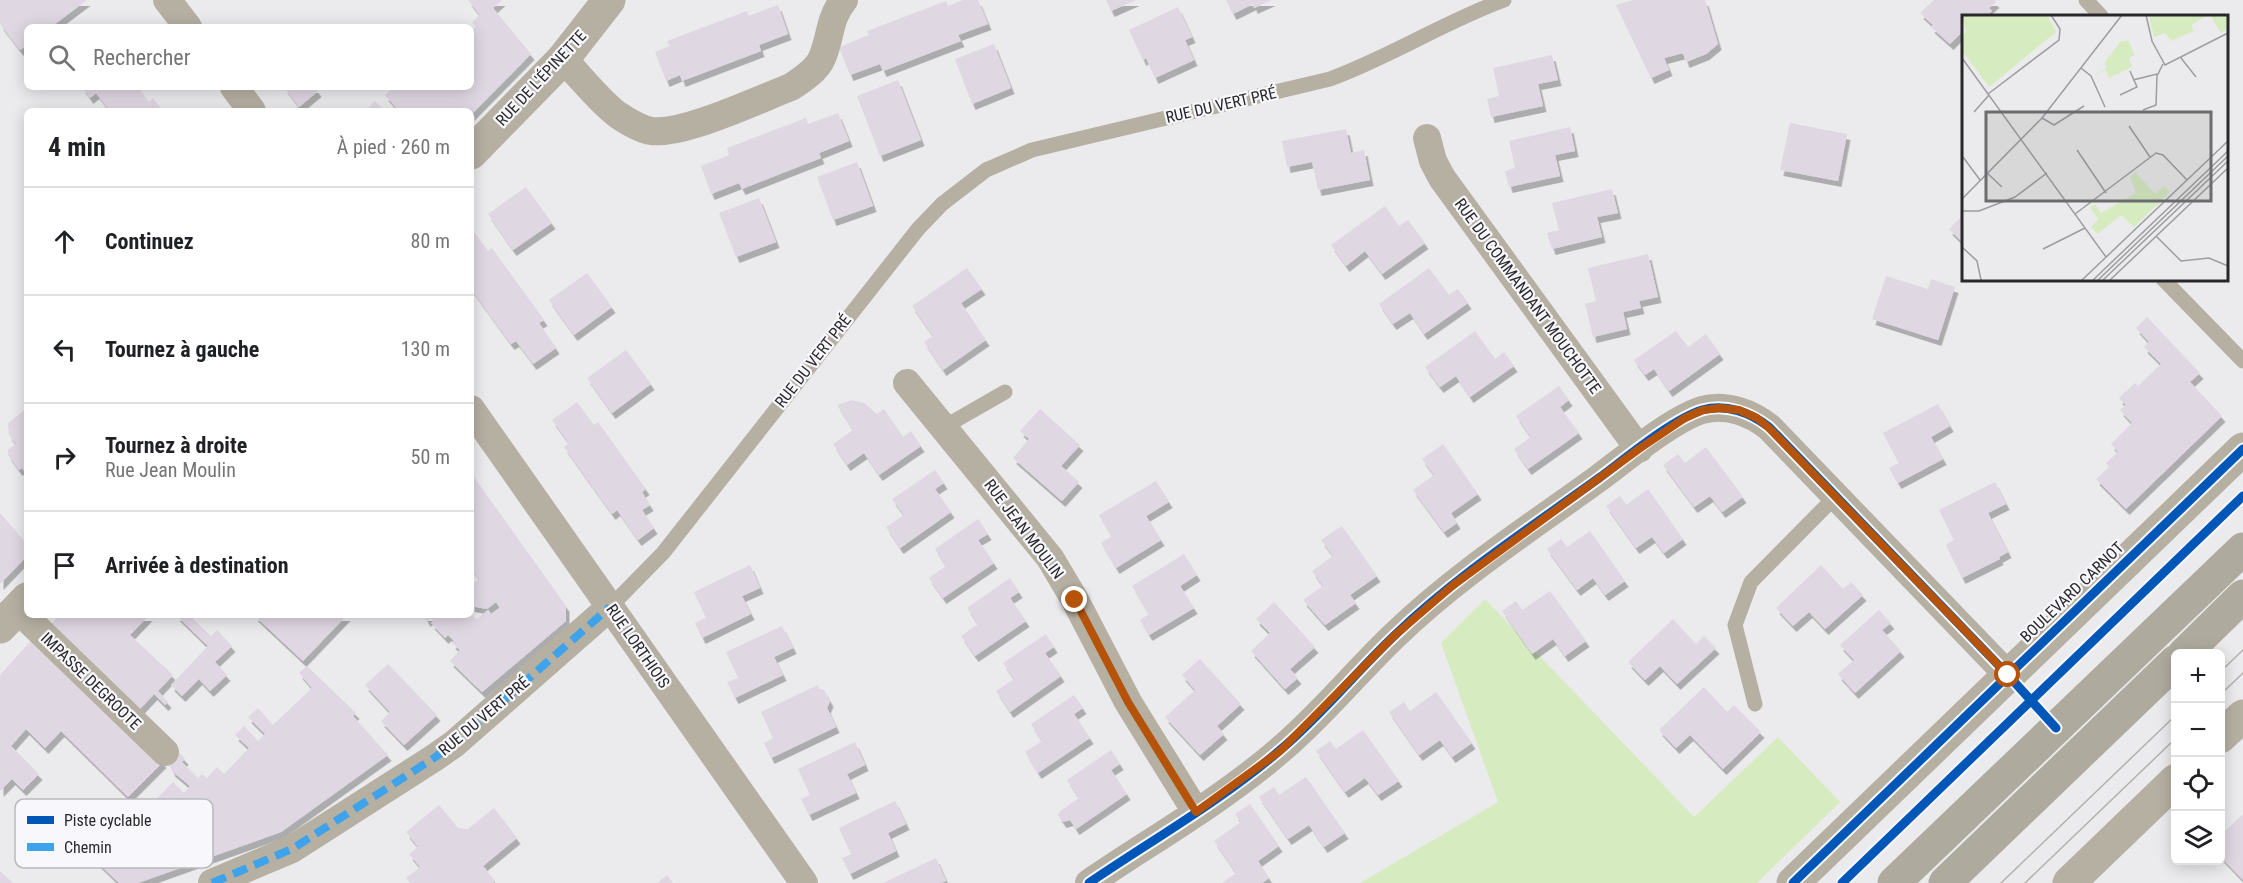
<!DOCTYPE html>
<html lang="fr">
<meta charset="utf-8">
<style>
body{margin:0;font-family:"Roboto Condensed",sans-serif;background:#f2f2f2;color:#202124}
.controls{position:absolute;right:18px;bottom:18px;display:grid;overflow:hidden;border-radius:9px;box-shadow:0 3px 15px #0003}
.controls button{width:54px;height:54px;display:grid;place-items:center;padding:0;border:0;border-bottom:2px solid #e0e0e0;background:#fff;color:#202124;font:30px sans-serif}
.stop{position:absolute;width:18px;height:18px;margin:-14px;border:4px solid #b45309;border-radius:50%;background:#fff}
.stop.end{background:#b45309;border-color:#fff;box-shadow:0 2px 6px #0008}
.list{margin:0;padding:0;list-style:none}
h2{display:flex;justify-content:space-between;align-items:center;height:78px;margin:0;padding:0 24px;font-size:26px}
h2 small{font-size:20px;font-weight:400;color:#757577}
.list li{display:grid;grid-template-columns:39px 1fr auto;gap:18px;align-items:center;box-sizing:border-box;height:108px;padding:0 24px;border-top:2px solid #e0e0e0}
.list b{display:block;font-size:22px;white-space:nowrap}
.list p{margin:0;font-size:20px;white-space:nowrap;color:#757577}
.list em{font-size:20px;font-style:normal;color:#757577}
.icon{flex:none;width:33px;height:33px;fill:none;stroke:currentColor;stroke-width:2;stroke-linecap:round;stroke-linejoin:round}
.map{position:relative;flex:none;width:2243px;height:883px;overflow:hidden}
.search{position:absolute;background:#fff;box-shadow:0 3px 15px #0003;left:24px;top:24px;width:450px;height:66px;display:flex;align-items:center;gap:15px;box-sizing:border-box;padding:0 21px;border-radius:9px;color:#757577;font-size:22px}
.panel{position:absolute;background:#fff;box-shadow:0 3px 15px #0003;left:24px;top:108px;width:450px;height:510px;border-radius:9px}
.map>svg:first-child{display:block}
.green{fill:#d7ebc1}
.building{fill:#dfd7e2;filter:url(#shadow)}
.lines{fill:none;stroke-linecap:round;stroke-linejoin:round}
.service{stroke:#b5b0a2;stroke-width:15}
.minor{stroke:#b5b0a2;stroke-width:28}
.tertiary{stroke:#b5b0a2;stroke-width:33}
.primary{stroke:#afaa9e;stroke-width:33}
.tram{stroke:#b4b1ac;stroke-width:1.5}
.quiet{stroke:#3ea3eb;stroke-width:8;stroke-dasharray:15 8;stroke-linecap:butt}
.cycleway-casing{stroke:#f7f7fc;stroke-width:13}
.cycleway{stroke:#0057b8;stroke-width:9}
.route{stroke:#b45309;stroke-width:8}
.labels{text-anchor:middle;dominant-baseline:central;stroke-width:4.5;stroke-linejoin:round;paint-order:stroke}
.street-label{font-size:16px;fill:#28282a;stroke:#f7f7fc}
.inset-road{fill:none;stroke:#9d9d9f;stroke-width:1.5}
.view{fill:#6c6c6e;fill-opacity:0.15;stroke:#6c6c6e;stroke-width:3}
.inset-edge{fill:none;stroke:#28282a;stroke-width:3}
.key{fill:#f7f7fc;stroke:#b9b9bd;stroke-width:1.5}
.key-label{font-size:16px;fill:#28282a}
</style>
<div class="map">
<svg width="2243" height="883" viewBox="0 0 2243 883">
<defs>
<filter id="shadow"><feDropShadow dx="3.5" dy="6" stdDeviation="0" flood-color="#0004"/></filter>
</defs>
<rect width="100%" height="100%" fill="#ebebed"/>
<path class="green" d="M1485 599 1694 817 1778 737 1840 802 1757 883H1360L1498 802 1441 643Z"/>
<path class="building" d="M0 0H87L51 27H27V45L20 50 0 24Z
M468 0H502L493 8 531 54 471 115V111H399L385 95 394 87H471V31L476 27 472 22 480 15Z
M963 0H978L988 24 958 35 961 41 883 71 880 64 850 75 839 47 869 35 867 31 946 1 948 6Z
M1106 0H1136L1111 11Z
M1226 0H1272L1254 8 1253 4 1233 14Z
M1633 0H1705L1718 44 1706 54 1686 62 1683 53 1664 58 1669 70 1651 78 1616 5Z
M1934 0H1994L1996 2 1989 8 1992 11 1986 16H1964V30L1950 44 1931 27 1933 25 1920 13Z
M778 5 788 34 759 45 761 51 682 81 680 75 666 81 655 52 670 46 667 41 747 11 748 16Z
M1178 7 1192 37 1185 40 1194 60 1155 78 1146 58 1143 60 1129 30Z
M994 44 1011 88 972 104 955 59Z
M1552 55 1558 80 1538 84 1543 106 1491 117 1487 99 1499 96 1493 68Z
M898 80 921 140 880 156 857 96Z
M82 87H138L149 102 153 98 163 111H110L96 93 90 98Z
M284 87H315L318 91 299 107Z
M375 101 385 111H365Z
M838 113 849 141 819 153 821 158 742 189 739 183 711 194 701 166 729 155 727 148 806 118 808 124Z
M1790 123 1847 134 1838 181 1780 170Z
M1570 127 1575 151 1555 155 1560 176 1509 187 1505 171 1515 168 1509 141Z
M1346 129 1351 153 1364 150 1370 180 1318 190 1312 162 1287 167 1282 141Z
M857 162 873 206 833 220 817 177Z
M526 187 552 223 513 250 488 214Z
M1612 189 1618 213 1597 217 1602 237 1552 249 1547 233 1559 230 1552 203Z
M759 198 776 242 736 257 719 213Z
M1385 206 1399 226 1408 220 1425 243 1382 274 1365 251 1346 266 1331 245Z
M1964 214V244L1949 229Z
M471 228 488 251 492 248 544 320 539 323 556 348 533 364 516 341 511 344 471 289Z
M1648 254 1658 297 1639 301 1641 308 1623 312 1627 329 1593 337 1585 304 1596 301 1588 268Z
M967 268 982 289 961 303 986 340 943 370 924 342 933 336 912 306Z
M1429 268 1449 295 1458 289 1468 303 1424 334 1410 313 1393 324 1379 304Z
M587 273 612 307 574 335 549 300Z
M1886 276 1928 289 1931 279 1955 287 1938 340 1872 319Z
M2147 317 2200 373 2190 382 2222 416 2126 509 2096 479 2109 467 2106 463 2118 452 2111 444 2132 423 2120 410 2126 405 2119 398 2135 383 2138 386 2161 364 2144 347 2149 342 2136 328Z
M1475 331 1495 359 1504 352 1514 366 1470 397 1456 376 1440 387 1425 367Z
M1676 331 1688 347 1706 334 1720 354 1669 391 1654 369 1645 375 1634 360Z
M626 350 651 384 612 413 587 378Z
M1559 386 1569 400 1560 407 1579 433 1528 469 1514 449 1531 437 1516 416Z
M852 400 864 403 877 414 884 409 903 437 911 431 921 446 879 475 864 453 847 465 833 444 853 430 837 405Z
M577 402 594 425 598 422 646 489 642 492 650 505 642 510 654 528 638 540 617 510 612 514 564 447 569 443 552 420Z
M1938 404 1950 426 1931 437 1943 459 1898 483 1889 468 1899 463 1883 433Z
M27 408V475L22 468 19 470 8 455V450L16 444 9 435 8 423Z
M1040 409 1080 445 1061 466 1079 482 1062 501 1013 458 1029 439 1020 431Z
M1443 444 1478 494 1451 513 1457 523 1444 532 1413 490 1434 475 1422 459Z
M1706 447 1743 497 1722 512 1710 496 1694 507 1663 465 1678 454 1685 463Z
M935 470 944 483 935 489 951 512 900 548 886 527 904 515 892 499Z
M471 473 566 606V621L482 692 450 661 460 650 452 643 454 641 448 635 445 638 431 623 434 621 431 618 427 621 424 615H472L477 619 488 610 491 614 500 608 496 602 487 609 471 606V584L479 579 471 568Z
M1156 481 1169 502 1146 516 1161 540 1116 568 1101 543 1112 536 1099 515Z
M1995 482 2006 504 1988 513 2008 552 1999 557 2000 559 1962 578 1946 545 1954 540 1939 510Z
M1648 489 1683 539 1664 553 1652 537 1636 548 1606 506 1620 496 1626 505Z
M0 513 27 544V556L0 584Z
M978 519 988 534 978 540 994 563 943 598 929 578 946 566 935 549Z
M1342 526 1377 576 1350 595 1356 603 1325 625 1303 600 1323 586 1312 571 1333 556 1321 540Z
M1590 531 1625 581 1605 595 1593 578 1577 590 1547 549 1561 539 1567 547Z
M1184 554 1197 575 1180 586 1194 608 1149 635 1140 620 1149 614 1132 586Z
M750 565 760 588 742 596 751 614 702 638 695 623 706 618 694 592Z
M1821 565 1843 589 1851 582 1863 595 1825 629 1809 612 1793 626 1776 608Z
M1010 578 1019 592 1010 598 1026 621 975 656 961 636 978 624 967 608Z
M1550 591 1586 641 1565 656 1553 639 1532 654 1502 611 1516 601 1522 610Z
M1274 602 1315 647 1290 669 1298 678 1285 689 1251 651 1270 633 1256 619Z
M1879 610 1891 623 1882 630 1901 651 1855 693 1838 674 1854 660 1840 645Z
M60 615H149L130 635 173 675 158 691 168 702 165 705 154 694 140 709 51 624Z
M176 615H189L211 636 217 630 232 646 215 662 227 675 210 691 199 679 182 696 171 685 208 646Z
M254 615H311L314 618 316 615H347L303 661Z
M1673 619 1696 644 1704 636 1716 648 1677 684 1660 666 1645 680 1628 662Z
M782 626 793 648 774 657 783 675 735 698 727 682 738 678 726 652Z
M38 633 163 762 128 797 61 731 45 748 26 729 11 746 39 774 23 790 12 779 0 791V675Z
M1046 634 1054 647 1045 653 1061 676 1010 712 996 691 1014 679 1003 663Z
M1200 659 1241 704 1217 726 1224 734 1200 755 1165 717 1195 690 1182 675Z
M388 664 437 715 404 745 381 721 390 712 365 685Z
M307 666 356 713 353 716 388 755 281 832 138 883H119L91 856 107 839 112 844 173 782 184 793 190 786 172 771 167 759 176 749 185 759 182 762 198 778 202 774 207 778 217 767 224 774 249 748 235 735 244 726 258 741 265 734 248 717 258 708 273 725 312 688 299 673Z
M818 685 819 689 824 690 830 701 827 708 836 727 771 758 764 743 773 738 761 712Z
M1704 687 1727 712 1734 705 1761 732 1723 769 1690 735 1676 748 1659 730Z
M1436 692 1472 743 1452 757 1440 740 1419 755 1389 712 1404 702 1410 711Z
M1074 695 1083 708 1074 714 1090 738 1038 773 1025 752 1042 741 1031 724Z
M1363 730 1399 781 1378 795 1365 778 1345 792 1316 751 1330 741 1336 749Z
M855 742 865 765 847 774 856 793 809 815 801 799 810 795 798 769Z
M1111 750 1120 764 1111 770 1127 794 1076 829 1070 820 1063 822 1058 815 1060 811 1079 798 1067 780Z
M1306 777 1345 833 1324 847 1309 825 1288 839 1259 797 1274 787 1279 795Z
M895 801 906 824 888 833 896 851 850 874 842 858 851 854 839 828Z
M1250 804 1279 846 1258 861 1269 878 1262 883H1222L1236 873 1214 841 1241 822 1235 814Z
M439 805 458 828 468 829 494 808 517 838 483 866 495 881 493 883H410L406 878 420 867 409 854 418 847 406 832Z
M2243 814V880L2221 857 2220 845V836Z
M936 858 946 881 941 883H883Z
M0 871 13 883H0Z
M667 875 673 883H657Z"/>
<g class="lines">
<path class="service" d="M2086 0 2101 16
M2163 279 2243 361
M944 427 1005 392
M610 607 663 553 918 229 942 204 986 170 1032 150 1330 79C1390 57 1444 22 1504 0
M1755 704 1735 625 1751 582 1836 496"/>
<path class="minor" d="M167 0 188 27
M563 59C579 75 600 102 618 115 627 121 640 129 651 131 684 135 757 100 791 87 802 80 817 70 822 58 831 37 829 18 844 0
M234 87 252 111
M1427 138 1433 161 1442 178 1639 449
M907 383 1050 558 1075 600 1128 702 1196 812
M471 409 804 883
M17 609 165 752
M212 883 292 849 434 758 454 744 610 607
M1089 883C1152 840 1221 801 1279 751 1321 716 1355 673 1395 635 1456 576 1530 528 1599 478 1626 458 1671 420 1702 410 1726 403 1751 413 1769 427L2008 675"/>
<path class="tertiary" d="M471 153 563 59 609 0
M0 627 27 599
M2220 737 2243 716
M1793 883 2243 449
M2069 883 2176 780"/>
<path class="primary" d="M2184 654 2243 596
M1894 883 2243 549
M1945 883 2176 661"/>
<path class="tram" d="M2220 672 2243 650
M2220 695 2243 673
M2001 883 2176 715
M2025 883 2176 738"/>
<path class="quiet" d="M212 883 292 849 434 758 454 744 610 607"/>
<defs>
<path id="cycleway" d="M1089 883C1152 840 1221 801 1279 751 1321 716 1355 673 1395 635 1456 576 1530 528 1599 478 1626 458 1671 420 1702 410 1726 403 1751 413 1769 427L2008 675 2056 728
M1793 883 2243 449
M1842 883 2243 496"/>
</defs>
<use href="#cycleway" class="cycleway-casing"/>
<use href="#cycleway" class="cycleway"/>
</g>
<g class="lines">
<path class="route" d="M1075 600 1128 702 1196 812 1280 751 1394 636 1452 586 1639 449 1685 418 1703 410 1720 408 1739 410 1757 418 1769 428 2008 675"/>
</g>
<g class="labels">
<g class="street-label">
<text transform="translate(541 78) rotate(-47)">RUE DE L'ÉPINETTE</text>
<text transform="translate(1221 105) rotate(-13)">RUE DU VERT PRÉ</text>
<text transform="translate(1528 296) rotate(54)">RUE DU COMMANDANT MOUCHOTTE</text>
<text transform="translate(813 361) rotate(-52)">RUE DU VERT PRÉ</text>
<text transform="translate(1024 529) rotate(53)">RUE JEAN MOULIN</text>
<text transform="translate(2072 592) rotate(-44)">BOULEVARD CARNOT</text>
<text transform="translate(638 646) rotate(55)">RUE LORTHIOIS</text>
<text transform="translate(91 681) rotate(44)">IMPASSE DEGROOTE</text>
<text transform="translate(484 716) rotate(-40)">RUE DU VERT PRÉ</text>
</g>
</g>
<g transform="translate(1962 15)">
<rect width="266" height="266" fill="#ebebed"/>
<path d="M0 0H85L94 17 27 72 0 36V21L4 17ZM187 0H246L229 10 232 16 209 26 203 18 192 22ZM248 0H265V14L259 18ZM166 25 173 40 167 43 170 52 147 63 144 55 131 61 144 53 143 47 158 27ZM173 157 193 179 202 171 208 177 172 212 159 200 136 219 129 212 136 204 128 192 133 189 139 198 174 178 168 162Z" fill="#d7ebc1"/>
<path class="inset-road" d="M184 0 190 26 203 50 266 18M0 43 144 242M219 43 234 62M119 53 129 61 143 92M171 65 195 59M26 79 97 25 98 14 89 0M158 80 175 72 168 56M181 95 194 90 195 61 201 49M12 97 27 80M80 103 92 110 122 91M167 111 188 142M115 135 144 178M1 142 18 165M25 158 40 172M0 184 80 103 160 0M0 196H17L53 182 85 158M113 199 194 138 201 140 225 165M194 221 219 246 247 243 266 251M0 232 15 246 19 265M81 234 123 213M120 265 266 126M131 265 266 136M136 265 266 141M141 265 266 146M148 265 266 153"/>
<path class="view" d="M24 97H249V186H24Z"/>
<rect width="266" height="266" class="inset-edge"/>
</g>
<rect x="15" y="799" width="198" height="69" rx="9" class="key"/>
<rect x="27" y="816" width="27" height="8" fill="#0057b8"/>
<rect x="27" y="843" width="27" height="8" fill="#3ea3eb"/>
<g class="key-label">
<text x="64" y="826">Piste cyclable</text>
<text x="64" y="853">Chemin</text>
</g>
</svg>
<div class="controls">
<button>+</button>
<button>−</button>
<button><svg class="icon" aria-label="locate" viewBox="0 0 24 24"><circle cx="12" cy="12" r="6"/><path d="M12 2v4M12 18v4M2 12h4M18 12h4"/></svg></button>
<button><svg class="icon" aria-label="layers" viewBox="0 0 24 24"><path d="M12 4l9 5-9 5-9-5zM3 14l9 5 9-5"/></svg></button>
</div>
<div class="stop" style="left:2008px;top:675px"></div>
<div class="stop end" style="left:1075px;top:600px"></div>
<div class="search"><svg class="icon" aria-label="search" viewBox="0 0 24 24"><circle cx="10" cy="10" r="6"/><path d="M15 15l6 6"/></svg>Rechercher</div>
<section class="panel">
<h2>4 min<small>À pied · 260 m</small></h2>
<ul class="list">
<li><svg class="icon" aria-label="ahead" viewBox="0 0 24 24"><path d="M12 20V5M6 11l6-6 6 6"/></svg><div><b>Continuez</b></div><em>80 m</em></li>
<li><svg class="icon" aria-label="left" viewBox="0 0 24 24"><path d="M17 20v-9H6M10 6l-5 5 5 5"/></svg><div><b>Tournez à gauche</b></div><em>130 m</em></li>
<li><svg class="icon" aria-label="right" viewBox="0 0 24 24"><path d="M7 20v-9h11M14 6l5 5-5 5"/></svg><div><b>Tournez à droite</b><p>Rue Jean Moulin</p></div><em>50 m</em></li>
<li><svg class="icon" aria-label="arrive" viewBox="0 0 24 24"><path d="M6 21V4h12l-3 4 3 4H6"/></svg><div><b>Arrivée à destination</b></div></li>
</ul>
</section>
</div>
